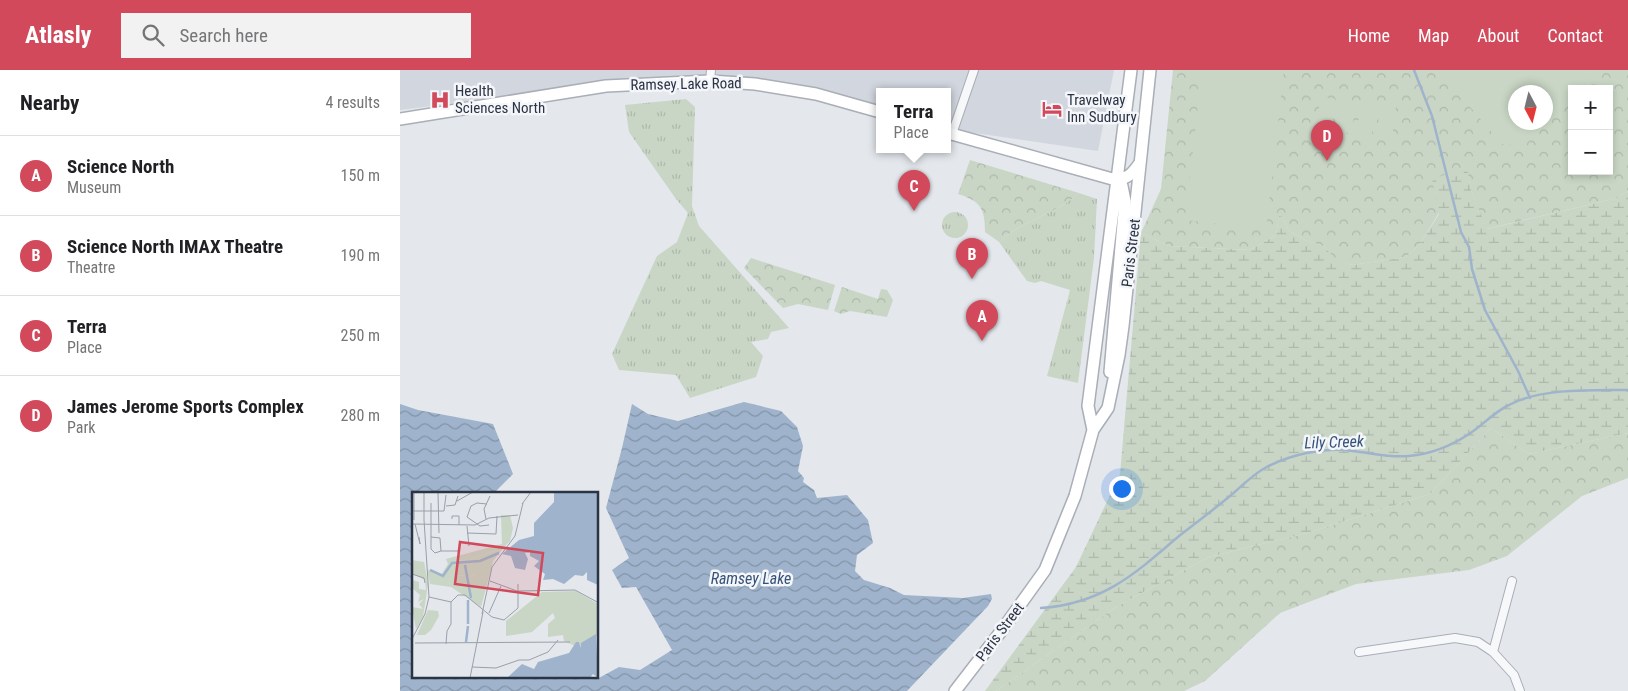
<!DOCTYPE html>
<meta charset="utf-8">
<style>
body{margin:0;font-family:"Roboto Condensed",sans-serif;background:#f2f2f2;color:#202124}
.controls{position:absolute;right:15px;top:15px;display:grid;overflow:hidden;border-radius:0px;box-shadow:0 2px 8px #0003}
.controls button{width:45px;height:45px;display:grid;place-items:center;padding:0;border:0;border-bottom:1px solid #e0e0e0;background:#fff;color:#202124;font:25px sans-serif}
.compass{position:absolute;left:1108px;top:15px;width:45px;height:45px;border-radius:50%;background:#fff;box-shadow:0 2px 8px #0003;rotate:173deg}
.you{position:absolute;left:721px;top:418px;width:18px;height:18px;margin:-12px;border:4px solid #fff;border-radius:50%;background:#1a73e8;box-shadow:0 0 0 8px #1a73e833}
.badge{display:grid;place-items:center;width:32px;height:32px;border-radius:50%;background:#d1495b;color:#fff;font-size:16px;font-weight:700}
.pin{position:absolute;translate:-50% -41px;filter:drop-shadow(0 1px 2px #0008)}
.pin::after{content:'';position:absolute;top:26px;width:18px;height:15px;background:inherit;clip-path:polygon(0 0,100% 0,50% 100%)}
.popup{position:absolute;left:476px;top:18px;width:75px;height:65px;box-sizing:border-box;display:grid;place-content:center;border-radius:0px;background:#fff;filter:drop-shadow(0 1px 4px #0005);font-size:16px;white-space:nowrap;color:#757577}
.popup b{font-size:19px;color:#202124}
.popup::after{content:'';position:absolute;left:50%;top:100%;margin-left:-10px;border:10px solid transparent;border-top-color:#fff}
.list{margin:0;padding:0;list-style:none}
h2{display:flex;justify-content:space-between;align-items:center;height:65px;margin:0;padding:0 20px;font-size:21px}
h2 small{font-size:16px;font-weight:400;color:#757577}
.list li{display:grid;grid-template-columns:32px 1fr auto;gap:15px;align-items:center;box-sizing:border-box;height:80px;padding:0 20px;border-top:1px solid #e0e0e0}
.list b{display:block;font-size:19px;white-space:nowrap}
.list p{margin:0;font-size:16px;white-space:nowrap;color:#757577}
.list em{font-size:16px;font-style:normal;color:#757577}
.icon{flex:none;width:28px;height:28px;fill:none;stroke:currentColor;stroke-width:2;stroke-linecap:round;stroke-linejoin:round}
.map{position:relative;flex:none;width:1228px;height:621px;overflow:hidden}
header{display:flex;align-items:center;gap:30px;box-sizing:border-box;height:70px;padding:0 25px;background:#d1495b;color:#fff}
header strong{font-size:24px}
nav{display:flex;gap:28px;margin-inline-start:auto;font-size:18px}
.search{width:350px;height:45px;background:#f2f2f2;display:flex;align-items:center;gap:12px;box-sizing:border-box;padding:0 18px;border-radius:0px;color:#757577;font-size:19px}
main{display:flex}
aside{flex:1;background:#fff}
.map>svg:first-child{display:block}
.built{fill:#d2d6de}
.grass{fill:url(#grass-tufts)}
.forest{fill:url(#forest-crowns);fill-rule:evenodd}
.wetland{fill:url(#wetland-marsh)}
.garden{fill:#c9d6c5}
.water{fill:url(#water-waves)}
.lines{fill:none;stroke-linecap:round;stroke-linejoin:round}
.stream{stroke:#9fb4cc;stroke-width:2.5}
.street-casing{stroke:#a9aeb7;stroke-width:10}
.secondary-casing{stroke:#a9aeb7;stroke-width:14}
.street{stroke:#f7f8fa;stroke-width:8}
.secondary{stroke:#fff;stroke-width:11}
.labels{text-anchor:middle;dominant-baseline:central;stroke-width:5;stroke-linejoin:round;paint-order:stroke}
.street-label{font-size:15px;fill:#2b3445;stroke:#f4f6f9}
.poi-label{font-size:15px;fill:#2b3445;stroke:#f4f6f9;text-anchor:start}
.water-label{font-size:16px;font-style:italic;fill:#34527a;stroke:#f4f6f9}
.inset-river{fill:none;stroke:#9fb4cc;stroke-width:2.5}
.inset-road{fill:none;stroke:#9a9fa9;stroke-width:1}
.view{fill:#d1495b;fill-opacity:0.15;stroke:#d1495b;stroke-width:2.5}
.inset-edge{fill:none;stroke:#2b3445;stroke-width:2.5}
</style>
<header>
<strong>Atlasly</strong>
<div class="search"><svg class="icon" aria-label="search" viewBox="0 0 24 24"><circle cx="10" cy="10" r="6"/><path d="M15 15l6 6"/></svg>Search here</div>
<nav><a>Home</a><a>Map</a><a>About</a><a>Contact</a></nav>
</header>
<main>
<aside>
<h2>Nearby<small>4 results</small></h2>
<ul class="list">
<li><span class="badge">A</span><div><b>Science North</b><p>Museum</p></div><em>150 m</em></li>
<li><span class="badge">B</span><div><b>Science North IMAX Theatre</b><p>Theatre</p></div><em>190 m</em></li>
<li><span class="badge">C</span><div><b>Terra</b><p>Place</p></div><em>250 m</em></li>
<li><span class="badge">D</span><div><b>James Jerome Sports Complex</b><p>Park</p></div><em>280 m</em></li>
</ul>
</aside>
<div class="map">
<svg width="1228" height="621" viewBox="0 0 1228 621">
<defs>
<pattern id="grass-tufts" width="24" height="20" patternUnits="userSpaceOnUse" patternTransform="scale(1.25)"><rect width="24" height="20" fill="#c9d6c5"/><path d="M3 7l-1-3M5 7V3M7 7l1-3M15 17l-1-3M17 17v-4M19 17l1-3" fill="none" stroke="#adb8ab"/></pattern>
<pattern id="forest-crowns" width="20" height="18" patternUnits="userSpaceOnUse" patternTransform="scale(1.25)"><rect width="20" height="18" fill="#c9d6c5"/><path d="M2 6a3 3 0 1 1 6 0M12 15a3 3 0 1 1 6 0" fill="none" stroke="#adb8ab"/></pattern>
<pattern id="wetland-marsh" width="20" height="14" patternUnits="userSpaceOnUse" patternTransform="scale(1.25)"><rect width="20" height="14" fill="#c9d6c5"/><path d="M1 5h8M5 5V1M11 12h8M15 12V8" fill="none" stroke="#adb8ab"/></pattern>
<pattern id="water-waves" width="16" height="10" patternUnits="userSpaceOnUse" patternTransform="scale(1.25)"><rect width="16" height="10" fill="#9fb4cc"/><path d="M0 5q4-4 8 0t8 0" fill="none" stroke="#8293a7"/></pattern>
</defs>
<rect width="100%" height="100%" fill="#e4e7ec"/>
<path class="built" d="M0 0H714L698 81 561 61 548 57V22H480V38L355 14H206L0 40Z"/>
<path class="grass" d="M286 29 295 37 292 136 299 156 389 258 371 262 368 269 351 272 363 286 356 307 290 328 276 305 219 300 212 284 257 186 277 172 288 143 276 129 229 62 225 35Z
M679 123 697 129 694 188 678 313 647 306 670 220 641 211 635 213 627 211 599 172C623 150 656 144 679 123Z
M542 155a13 13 0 1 1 26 0a13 13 0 1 1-26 0Z"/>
<path class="forest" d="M773 0H1228V121L1217 128 1086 159 1071 120 1066 98 1020 174 1006 187 952 195 936 190 923 176 905 170 889 161 883 147H879L876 165 850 180 769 176 741 163 761 119ZM1172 19H1209V101H1172ZM1116 22H1146V52H1116Z
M570 90 679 123C656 144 623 150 599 172L585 162C585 139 581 131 558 124Z
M351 188 435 215 428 240 398 234 383 238 344 198Z
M442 217 478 229 481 219 487 220 493 230 487 247 450 241 441 244 434 241Z
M1091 358 1129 384 1228 363V408L1182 426 1107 486 1069 500 956 514 880 543 805 611 784 621H596L719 535 809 487 907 463 1030 424Z"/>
<path class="wetland" d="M1067 98 1071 120 1087 159 1217 128 1228 121V363L1129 384 1091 358 1030 424 907 463 809 487 719 535 596 621H585L676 497 720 404 741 163 769 176 850 180 876 165 879 146 883 147 889 161 905 170 923 176 937 190 952 195 1006 187 1020 174 1039 144 1032 109Z"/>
<path class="garden" d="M802 0H884L866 159 785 150Z
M1038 0H1191L1195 5 1179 19H1172V25L1146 47V22H1116V52L1139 53 1112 75 1102 74Z
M920 27 935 29 932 60 917 59Z
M940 30 955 32 952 63 937 62Z
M960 32 975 34 972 65 957 64Z
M980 35 996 36 992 68 977 66Z"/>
<path class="water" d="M344 332 381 341 397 357 403 376 398 401 404 408 403 412 414 420 417 428 447 425 468 450 473 473 457 485 455 501 464 510 490 518 504 525 563 528 591 524 592 529 588 536 507 621H0V334L18 340 93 354 113 404 94 423H14V607H196L197 609 219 597 240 600 272 580 236 517 222 518 212 500 229 488 206 438 222 378 232 334 248 344 278 351Z"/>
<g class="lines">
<path class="stream" d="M1014 0 1032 46 1061 162 1069 177 1072 199 1085 240 1118 301 1130 328
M641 538C702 534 735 504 779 466 796 453 813 440 830 426 841 417 852 405 865 398 891 384 924 377 953 381 972 383 990 388 1009 386 1031 384 1051 376 1069 364 1083 355 1094 342 1109 335 1140 318 1193 320 1228 320"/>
<defs>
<path id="street" d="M310 11 311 0
M552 64 574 0
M959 582 1055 568 1078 572 1093 582 1114 605 1120 621
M1093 582 1112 511"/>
<path id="secondary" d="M0 49 206 16 310 11 355 14 416 24 480 42
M548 63 716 110C729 108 733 103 740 93
M710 302 725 131 722 116 716 110
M693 360 688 336 731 0
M555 621 602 560 645 500 675 426 693 360 708 338 719 285 723 256 750 0"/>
</defs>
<use href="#street" class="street-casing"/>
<use href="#secondary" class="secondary-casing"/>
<use href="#street" class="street"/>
<use href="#secondary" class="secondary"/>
</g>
<defs>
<symbol id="hospital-bare" viewBox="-9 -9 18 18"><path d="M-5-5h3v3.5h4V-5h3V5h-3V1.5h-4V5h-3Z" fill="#d1495b" stroke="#f4f6f9" stroke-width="2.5" paint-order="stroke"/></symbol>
<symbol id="hotel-bare" viewBox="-9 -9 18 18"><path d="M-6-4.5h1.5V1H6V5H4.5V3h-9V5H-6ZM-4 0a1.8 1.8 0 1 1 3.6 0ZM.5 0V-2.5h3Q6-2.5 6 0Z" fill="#d1495b" stroke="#f4f6f9" stroke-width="2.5" paint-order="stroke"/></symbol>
</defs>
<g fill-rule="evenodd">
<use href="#hospital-bare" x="26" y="16" width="28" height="28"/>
<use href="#hotel-bare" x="638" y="25" width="28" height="28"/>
</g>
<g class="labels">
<g class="street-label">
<text transform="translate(286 14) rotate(-1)">Ramsey Lake Road</text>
<text transform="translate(731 183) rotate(-83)">Paris Street</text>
<text transform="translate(600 562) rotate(-53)">Paris Street</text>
</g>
<g class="poi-label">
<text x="55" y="21">Health<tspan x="55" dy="17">Sciences North</tspan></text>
<text x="667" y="30">Travelway<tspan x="667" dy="17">Inn Sudbury</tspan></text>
</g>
<g class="water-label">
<text transform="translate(934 372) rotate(-2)">Lily Creek</text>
<text x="351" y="508">Ramsey Lake</text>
</g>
</g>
<g transform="translate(12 422)">
<rect width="186" height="186" fill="#e4e7ec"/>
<path d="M164 99 186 112V144L178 146 169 156 167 150 163 154 152 149 151 143 136 145V132L143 126 141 121 120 140 94 144V129L130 100Z" fill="#c9d6c5"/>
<path d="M89 23H98L101 36 98 49 92 55 55 69 45 68 36 72 34 67 90 52ZM0 68 12 70 16 92 11 125 4 137 0 115 11 117 7 112 12 107 6 110 8 103 0 96V88L7 90V97L14 98 13 88 0 82ZM15 77 38 93 36 88 44 84 54 83V87L63 82 77 85 69 115 39 95 18 92ZM123 117 130 121 121 133 102 135ZM16 118 26 119 27 124 19 138 13 143H5Z" fill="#c9d6c5"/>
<path d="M92 55 81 69 77 86 68 85 63 82 54 87V83L45 84 36 88 39 95 17 78 29 83 36 72 45 68 55 69Z" fill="#c9d6c5"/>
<path d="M142 0H186V93L175 88V80L171 84 163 83 152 92 141 87 131 88 133 82 122 74 127 69 118 64V60L113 61 116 67 113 78 103 76 99 64 90 62 107 48 122 44V31L142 10ZM184 142 186 186 181 182 178 186H95L110 172 122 177 126 170 157 161 164 150H167L169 156V151Z" fill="#9fb4cc"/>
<path class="inset-river" d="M53 73 59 106M18 78 31 84 40 71 68 69 87 61M56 108V132M54 150 56 134"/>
<path class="inset-road" d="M26 0 27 41M2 1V28M45 9 61 0M19 11V57L23 61 29 59M75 12 65 11 59 14 55 25 68 34 77 33M110 12 119 0M34 14 43 13 46 4M0 19H32L34 3M40 27V24H47V33M74 27 72 17 78 4M12 28V0M0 32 63 33 77 26 106 23M3 32 8 52 7 45M55 34 57 54M55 41 84 42 85 24M19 45 28 46 29 59M29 59H46M0 82 12 86 13 91M78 89 105 99 163 98 187 111M17 105 39 110M39 110 46 103H53L80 125 92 128 106 116V92M77 121 89 94M70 122 80 75 103 44 111 11M0 147 13 122 17 105 12 28M3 151 158 150M34 152 35 139 39 132V110M60 175 84 176 107 168H117L136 160 146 148M58 186 71 120"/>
<path class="view" d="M48 50 131 61 126 103 43 92Z"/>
<rect width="186" height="186" class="inset-edge"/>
</g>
</svg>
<div class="controls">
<button>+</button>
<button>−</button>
</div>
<svg class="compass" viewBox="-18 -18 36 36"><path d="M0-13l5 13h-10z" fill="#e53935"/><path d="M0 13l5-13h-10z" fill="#757577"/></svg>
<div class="you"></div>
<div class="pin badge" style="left:582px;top:271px">A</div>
<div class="pin badge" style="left:572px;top:209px">B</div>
<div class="pin badge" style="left:514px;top:141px">C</div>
<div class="popup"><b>Terra</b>Place</div>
<div class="pin badge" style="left:927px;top:91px">D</div>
</div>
</main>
